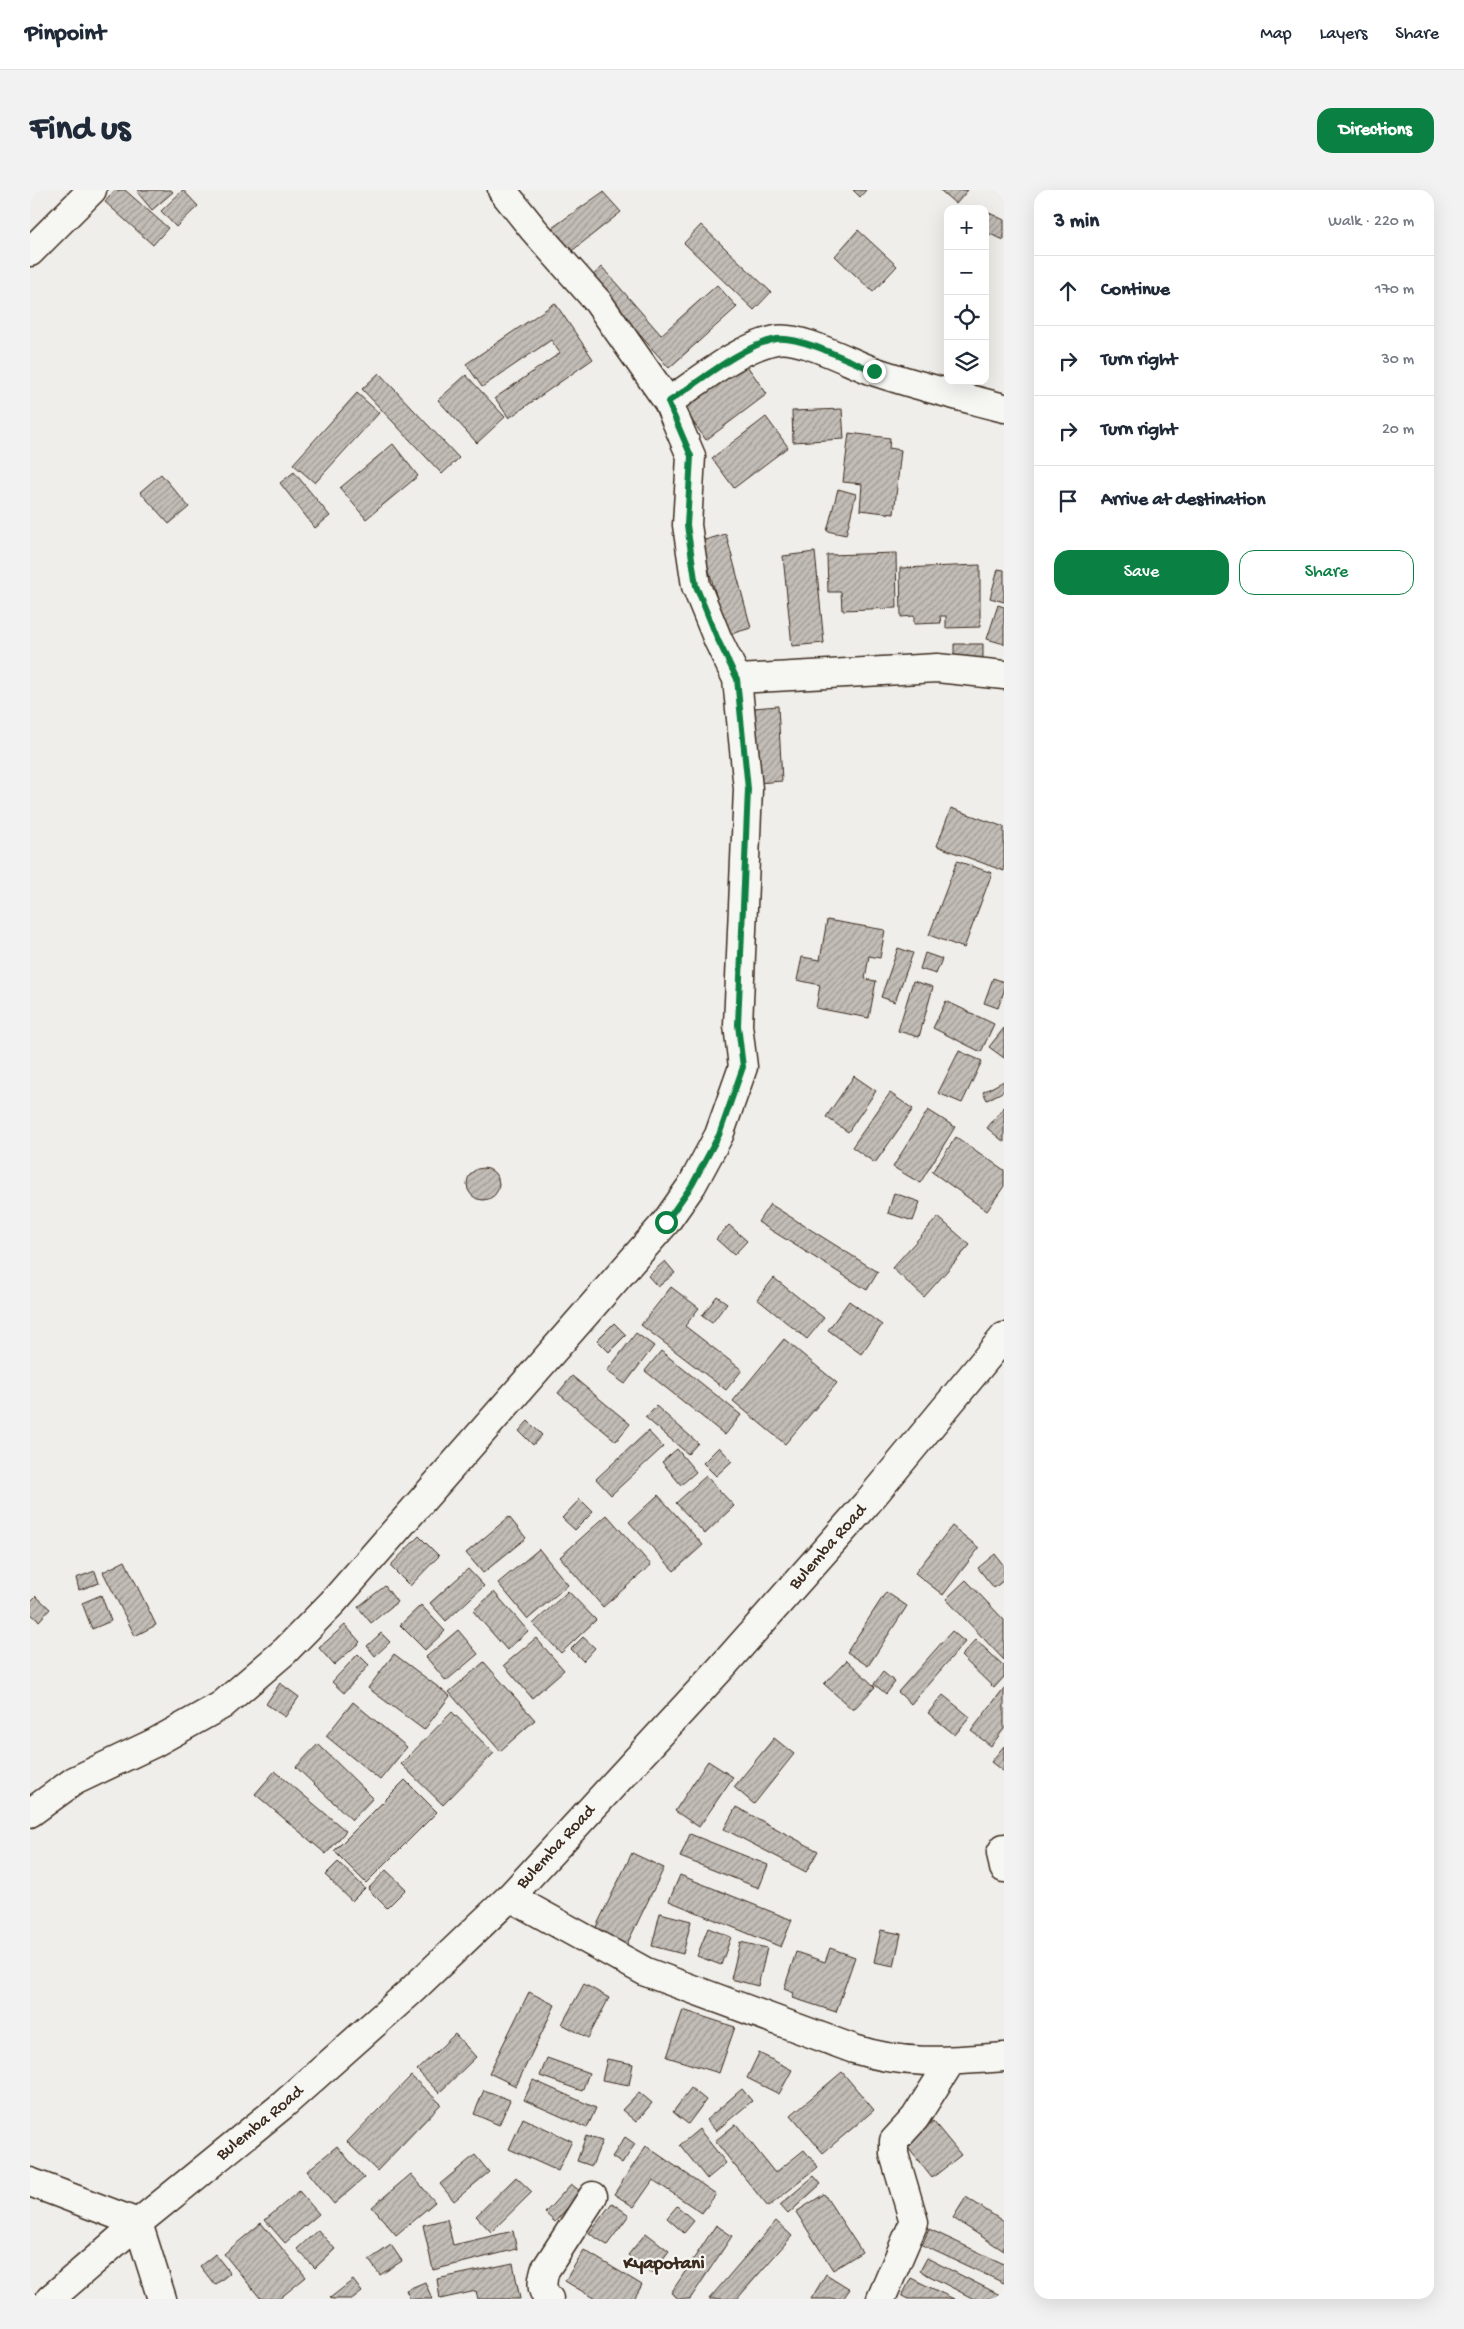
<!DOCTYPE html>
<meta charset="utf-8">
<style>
body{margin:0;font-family:"Gochi Hand",sans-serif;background:#f2f2f3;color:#1f2937}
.controls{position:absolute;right:15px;top:15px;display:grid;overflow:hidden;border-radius:10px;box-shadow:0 5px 20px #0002}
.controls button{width:45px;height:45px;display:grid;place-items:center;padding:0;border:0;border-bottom:1px solid #e0e1e3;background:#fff;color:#1f2937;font:25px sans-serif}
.stop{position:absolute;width:15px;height:15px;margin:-11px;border:4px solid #0b8043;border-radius:50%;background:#fff}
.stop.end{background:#0b8043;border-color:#fff;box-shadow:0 1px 5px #0008}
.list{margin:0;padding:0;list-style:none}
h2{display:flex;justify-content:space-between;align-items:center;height:65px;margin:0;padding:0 20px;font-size:21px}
h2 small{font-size:16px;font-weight:400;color:#747a83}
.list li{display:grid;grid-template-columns:32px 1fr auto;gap:15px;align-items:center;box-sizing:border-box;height:70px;padding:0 20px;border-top:1px solid #e0e1e3}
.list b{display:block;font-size:19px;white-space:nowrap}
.list em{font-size:16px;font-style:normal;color:#747a83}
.actions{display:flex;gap:10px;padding:15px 20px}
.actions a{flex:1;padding:11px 0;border:1px solid #0b8043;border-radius:15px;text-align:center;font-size:18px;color:#0b8043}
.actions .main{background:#0b8043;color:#fff}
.icon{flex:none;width:28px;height:28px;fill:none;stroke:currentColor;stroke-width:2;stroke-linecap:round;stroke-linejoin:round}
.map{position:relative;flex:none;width:974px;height:2109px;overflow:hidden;border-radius:15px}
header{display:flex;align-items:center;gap:30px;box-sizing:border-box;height:70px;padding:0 25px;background:#fff;border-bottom:1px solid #e0e1e3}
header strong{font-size:24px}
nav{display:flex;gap:28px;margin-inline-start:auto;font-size:18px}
.intro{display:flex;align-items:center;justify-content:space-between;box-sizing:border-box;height:120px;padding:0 30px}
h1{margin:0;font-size:35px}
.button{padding:12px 22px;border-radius:15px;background:#0b8043;color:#fff;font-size:18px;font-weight:700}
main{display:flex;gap:30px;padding:0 30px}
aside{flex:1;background:#fff;border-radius:15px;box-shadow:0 5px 20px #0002}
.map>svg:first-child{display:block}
.building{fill:url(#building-hatch);stroke:#3b2a1e}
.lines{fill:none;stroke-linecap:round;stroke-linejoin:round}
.minor-casing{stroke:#3b2a1e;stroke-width:31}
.secondary-casing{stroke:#3b2a1e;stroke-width:31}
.minor{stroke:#f6f6f2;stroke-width:28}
.secondary{stroke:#f6f6f2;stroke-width:28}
.route{stroke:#0b8043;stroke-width:6}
.labels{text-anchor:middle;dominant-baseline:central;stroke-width:4.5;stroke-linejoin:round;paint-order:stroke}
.street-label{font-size:18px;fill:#3b2a1e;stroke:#f6f6f2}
.neighbourhood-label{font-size:19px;font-weight:bold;fill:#3b2a1e;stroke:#f6f6f2}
</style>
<header>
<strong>Pinpoint</strong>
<nav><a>Map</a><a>Layers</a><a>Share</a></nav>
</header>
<div class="intro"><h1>Find us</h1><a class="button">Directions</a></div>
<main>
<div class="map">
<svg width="974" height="2109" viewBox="0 0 974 2109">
<defs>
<pattern id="building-hatch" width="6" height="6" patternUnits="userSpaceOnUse" patternTransform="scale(1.25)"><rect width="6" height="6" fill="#c2bdb7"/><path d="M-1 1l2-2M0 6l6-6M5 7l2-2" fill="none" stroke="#9f9a94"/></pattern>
</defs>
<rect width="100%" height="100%" fill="#efeeea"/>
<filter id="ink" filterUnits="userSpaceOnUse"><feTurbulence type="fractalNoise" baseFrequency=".02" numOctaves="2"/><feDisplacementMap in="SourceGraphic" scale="10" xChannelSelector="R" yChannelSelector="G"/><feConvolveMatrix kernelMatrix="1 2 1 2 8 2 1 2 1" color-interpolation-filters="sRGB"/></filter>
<g filter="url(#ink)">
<path class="building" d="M85 0H95L138 38 123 55 75 12Z
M109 0H141L143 2 122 20 107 2Z
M153 0 168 16 146 37 131 21Z
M823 0H836L830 7Z
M910 0H938L926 14Z
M573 2 591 22 538 64 519 40Z
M955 21 974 30V50L955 42Z
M671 35 741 102 724 120 654 53Z
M828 40 867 76 843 102 805 66Z
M572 77 631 145 687 95 707 117 639 178 560 88Z
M525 113 563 169 479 228 465 208 530 163 521 150 452 197 436 174Z
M715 173 737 204 676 250 654 219Z
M349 183 429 268 412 284 332 199Z
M436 185 475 227 447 253 408 210Z
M327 203 349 223 285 293 263 274Z
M812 219 814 249 763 252 762 221Z
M736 227 758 257 704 298 682 268Z
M819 243 860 248 859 258 871 260 864 324 830 320 832 294 813 292Z
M363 254 388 286 336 329 310 298Z
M264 282 300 326 285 338 250 293Z
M131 284 159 317 139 334 110 302Z
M808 299 826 304 816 345 797 341Z
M696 344 721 438 697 445 671 351Z
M785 362 794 453 762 456 753 366Z
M866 363 867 418 812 420 811 402H798L797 365Z
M950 375V437L916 438V426H910L911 433 884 434V426L871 427 870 378Z
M968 379 974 380V412L960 408Z
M968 415 974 417V454L957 449Z
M924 454H953V473H924Z
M748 516 752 591 728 593 724 518Z
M921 618 974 637V681L907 656Z
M927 671 962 683 934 758 899 745Z
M797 730 855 740 850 768 839 766 835 789 846 791 839 828 786 818 790 795 767 790 772 767 790 770Z
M868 758 883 763 865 812 851 807Z
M895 763 912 769 906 784 890 779Z
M963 788 974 792V801L968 818 954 813Z
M883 791 903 797 889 847 868 841Z
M916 811 964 834 951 862 903 838Z
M974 838V868L959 857Z
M929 861 952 871 932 913 908 903Z
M824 886 846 901 818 942 796 927Z
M974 891V901L957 910 953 902Z
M860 903 883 919 845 973 822 957Z
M974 917V952L957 938Z
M898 920 925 937 890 993 863 977Z
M926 947 974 980V996L957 1021 902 982Z
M437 994a16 16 0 1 1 32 0a16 16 0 1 1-32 0Z
M864 1003 890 1012 883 1031 858 1023Z
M740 1014 848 1082 837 1100 728 1032Z
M908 1027 940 1055 894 1107 862 1078Z
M699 1035 717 1051 704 1065 686 1049Z
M635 1071 645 1083 628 1097 618 1086Z
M744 1088 794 1128 777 1149 727 1109Z
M641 1097 669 1118 655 1136 712 1180 696 1200 611 1135Z
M687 1106 697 1113 682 1133 672 1126Z
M819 1111 852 1135 831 1164 798 1140Z
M584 1133 596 1145 579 1162 567 1150Z
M606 1143 624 1156 595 1194 577 1181Z
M754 1149 807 1193 755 1254 703 1211Z
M631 1161 711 1225 695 1245 615 1181Z
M542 1186 600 1234 586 1251 528 1203Z
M626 1216 668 1253 658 1264 615 1227Z
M498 1231 512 1245 503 1255 489 1241Z
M618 1241 633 1257 581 1305 566 1289Z
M689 1257 702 1271 686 1286 673 1273Z
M647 1259 666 1282 651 1295 632 1272Z
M676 1286 704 1316 675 1344 646 1313Z
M628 1305 673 1355 644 1381 599 1332Z
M550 1309 563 1322 545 1340 532 1328Z
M577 1325 621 1375 573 1417 530 1367Z
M479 1327 496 1348 453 1383 436 1363Z
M922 1336 949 1358 913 1405 885 1383Z
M389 1346 409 1366 380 1396 360 1376Z
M509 1359 538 1395 498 1429 468 1393Z
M965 1364 974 1376V1390L964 1398 948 1378Z
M95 1371 126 1435 105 1446 73 1382Z
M438 1379 454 1396 416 1431 400 1413Z
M65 1381 69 1393 49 1400 46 1388Z
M936 1390 974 1430V1470L916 1409Z
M355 1396 367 1412 341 1433 328 1417Z
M538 1401 566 1430 531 1463 503 1434Z
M464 1402 498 1441 477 1460 443 1421Z
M856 1402 877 1416 838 1476 817 1462Z
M71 1405 81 1431 62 1439 52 1413Z
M6 1406 20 1419 9 1431 0 1423V1412Z
M391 1415 415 1441 395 1460 370 1435Z
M315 1435 330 1452 304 1475 289 1458Z
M428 1440 448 1464 416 1491 396 1467Z
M922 1441 935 1452 881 1514 868 1502Z
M351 1443 360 1452 345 1466 337 1456Z
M553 1447 565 1458 553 1471 541 1459Z
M506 1448 534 1480 502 1508 474 1475Z
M946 1450 974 1476V1487L964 1498 931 1466Z
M328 1464 339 1475 314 1503 302 1492Z
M364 1464 420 1506 394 1540 338 1498Z
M817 1470 845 1497 823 1520 794 1494Z
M454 1472 505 1530 470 1561 419 1502Z
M853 1482 865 1492 856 1504 844 1494Z
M250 1493 269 1507 255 1527 236 1514Z
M974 1498V1539L961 1556 941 1541Z
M913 1505 940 1527 925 1545 898 1523Z
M323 1512 377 1557 350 1590 296 1546Z
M422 1522 464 1563 413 1615 371 1574Z
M744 1548 764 1564 724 1614 704 1597Z
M288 1554 343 1608 322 1630 266 1577Z
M974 1556V1582L961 1572Z
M678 1571 703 1587 669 1637 645 1621Z
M245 1581 316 1641 296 1664 225 1604Z
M375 1590 407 1622 336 1693 304 1661Z
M706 1617 788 1661 776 1682 694 1639Z
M660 1644 738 1675 729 1698 650 1667Z
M602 1663 634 1678 596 1756 564 1741Z
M308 1672 335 1698 322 1711 295 1685Z
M356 1680 376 1699 357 1718 338 1699Z
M650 1685 762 1730 751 1757 639 1711Z
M630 1723 661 1731 653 1764 622 1756Z
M678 1738 701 1747 691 1775 667 1766Z
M851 1740 871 1744 864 1776 844 1772Z
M710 1752 737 1758 728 1796 701 1789Z
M800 1758 825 1767 806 1822 763 1808 764 1803 754 1799 766 1762 795 1772Z
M554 1794 579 1808 558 1848 532 1834Z
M499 1802 525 1815 486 1896 459 1883Z
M653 1820 705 1837 689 1883 637 1867Z
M425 1844 446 1867 409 1903 387 1880Z
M729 1863 762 1880 749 1904 717 1888Z
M517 1868 559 1883 552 1901 510 1886Z
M577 1869 603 1874 599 1895 572 1890Z
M812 1882 844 1920 793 1963 761 1925Z
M381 1886 411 1914 347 1981 317 1952Z
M503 1890 566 1918 557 1938 494 1910Z
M661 1898 676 1910 658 1934 643 1922Z
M712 1899 722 1911 686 1941 676 1930Z
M454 1900 480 1910 469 1935 444 1924Z
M609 1902 622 1913 606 1932 592 1920Z
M493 1928 542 1951 528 1981 479 1959Z
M903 1931 931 1965 902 1988 875 1954Z
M706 1934 745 1983 774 1960 788 1977 738 2017 685 1951Z
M669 1939 696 1973 677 1989 650 1955Z
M556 1946 572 1951 562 1976 547 1971Z
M595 1947 605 1954 592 1974 582 1967Z
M307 1956 334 1988 304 2014 277 1981Z
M616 1956 686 2004 672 2023 623 1990 604 2017 584 2004Z
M445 1965 459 1982 424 2011 410 1994Z
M381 1984 405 2012 366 2045 342 2017Z
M784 1986 791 1994 758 2024 750 2015Z
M486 1987 502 2002 461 2042 446 2026Z
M541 1994 551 2002 525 2032 515 2023Z
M269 2001 289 2024 255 2053 235 2030Z
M794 2004 832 2062 803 2080 766 2022Z
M936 2007 974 2032V2061L923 2028Z
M582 2013 599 2025 577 2055 559 2043Z
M647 2016 664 2031 654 2043 637 2028Z
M417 2029 423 2055 483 2041 487 2059 403 2080 393 2035Z
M746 2031 762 2046 707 2109H679Z
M231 2033 276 2087 249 2109H231L194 2064Z
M686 2035 702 2046 660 2109H649L641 2103Z
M899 2039 974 2074V2093L892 2055Z
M288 2040 305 2059 285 2078 267 2059Z
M616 2043 639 2061 621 2084 598 2065Z
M361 2055 372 2071 350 2085 339 2070Z
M554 2060 612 2095 604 2109H565L535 2091Z
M185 2064 200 2083 185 2095 170 2076Z
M897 2068 974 2107V2109H944L890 2081Z
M483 2073 490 2109H448L446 2101 410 2109 407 2089Z
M796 2084 820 2099 813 2109H781Z
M881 2088 924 2109H878L872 2106Z
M323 2090 332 2102 323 2109H302L300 2108Z
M395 2092 402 2109H380L376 2100Z"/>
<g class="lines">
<defs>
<path id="minor" d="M0 62 62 0
M638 212C670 191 709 157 746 150 770 145 822 174 846 182 888 196 931 207 974 218
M707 489 907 478 974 485
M0 1623 44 1591 124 1553 192 1515 255 1461 303 1412 636 1032 662 995 689 945 713 877 708 835 718 599 707 489 688 450 666 396 657 335 661 266 638 212 568 112 504 40 472 0
M974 1658 971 1663 974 1678
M480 1707 616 1782 824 1859C877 1876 919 1871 974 1867
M0 1992 108 2033 132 2109
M519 2109C510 2100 512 2091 515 2080L563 2006
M851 2109 884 2032 864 1964V1951L885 1928 921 1871"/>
<g id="secondary">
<path id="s1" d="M20 2109 108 2033 253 1915 380 1802 480 1707 691 1478 837 1313 974 1147"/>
</g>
</defs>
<use href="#minor" class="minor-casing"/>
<use href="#secondary" class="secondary-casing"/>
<use href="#minor" class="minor"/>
<use href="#secondary" class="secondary"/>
</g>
</g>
<g class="lines" filter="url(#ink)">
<path class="route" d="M636 1032 662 995 689 945 713 877 708 835 718 599 707 489 688 450 666 396 657 335 661 266 638 212C667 193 714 154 747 149 771 146 821 172 844 181"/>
</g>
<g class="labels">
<g class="street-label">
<text stroke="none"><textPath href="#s1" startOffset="1084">Bulemba Road</textPath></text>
<text stroke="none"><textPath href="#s1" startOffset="679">Bulemba Road</textPath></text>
<text stroke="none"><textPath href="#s1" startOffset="274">Bulemba Road</textPath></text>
</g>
<g class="neighbourhood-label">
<text x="634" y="2074">Kyapotani</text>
</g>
</g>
</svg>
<div class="controls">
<button>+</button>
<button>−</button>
<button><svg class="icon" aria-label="locate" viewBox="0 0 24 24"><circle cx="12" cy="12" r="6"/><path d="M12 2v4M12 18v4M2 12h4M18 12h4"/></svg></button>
<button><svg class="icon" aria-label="layers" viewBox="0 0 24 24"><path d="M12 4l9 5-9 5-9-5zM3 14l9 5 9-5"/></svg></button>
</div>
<div class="stop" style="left:636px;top:1032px"></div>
<div class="stop end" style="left:844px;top:181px"></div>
</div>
<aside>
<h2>3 min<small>Walk · 220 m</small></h2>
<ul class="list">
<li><svg class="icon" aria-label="ahead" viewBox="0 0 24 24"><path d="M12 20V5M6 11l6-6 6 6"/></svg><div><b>Continue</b></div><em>170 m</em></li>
<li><svg class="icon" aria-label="right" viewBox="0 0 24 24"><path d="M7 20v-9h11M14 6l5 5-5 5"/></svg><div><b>Turn right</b></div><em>30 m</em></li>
<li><svg class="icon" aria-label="right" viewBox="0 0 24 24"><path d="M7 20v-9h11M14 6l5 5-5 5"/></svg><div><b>Turn right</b></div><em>20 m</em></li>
<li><svg class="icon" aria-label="arrive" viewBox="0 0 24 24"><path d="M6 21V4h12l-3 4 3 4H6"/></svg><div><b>Arrive at destination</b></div></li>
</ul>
<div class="actions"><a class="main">Save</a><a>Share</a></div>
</aside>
</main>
